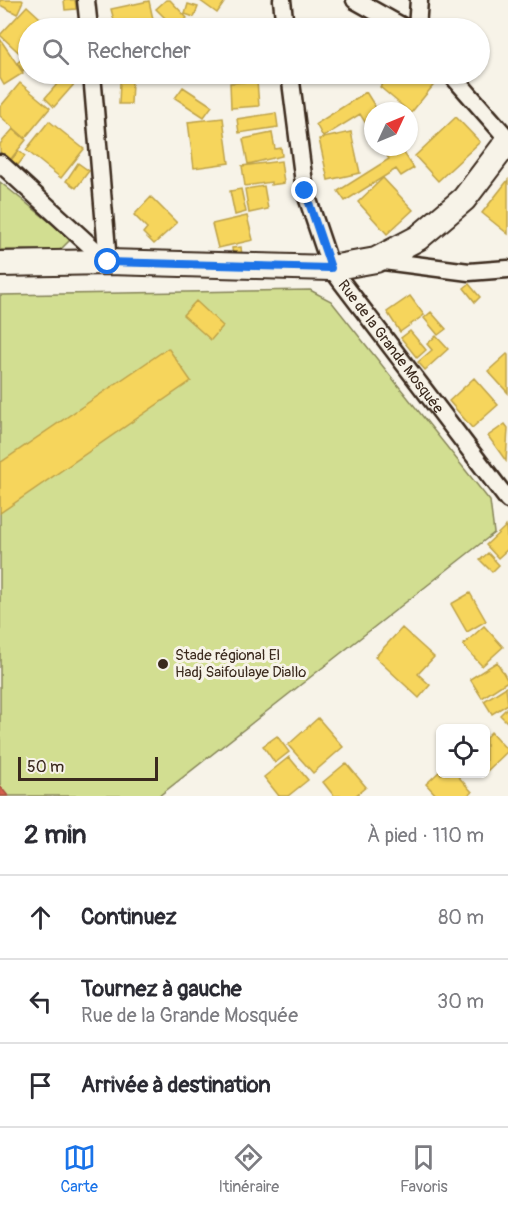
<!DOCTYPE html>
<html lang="fr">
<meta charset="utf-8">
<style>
body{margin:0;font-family:Pangolin,sans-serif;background:#f2f2f3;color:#2b2b33}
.controls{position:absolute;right:18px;bottom:18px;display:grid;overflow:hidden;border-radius:9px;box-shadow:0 2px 4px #0004}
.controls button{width:54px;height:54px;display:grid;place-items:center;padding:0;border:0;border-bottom:2px solid #e1e1e2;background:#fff;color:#2b2b33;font:30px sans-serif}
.compass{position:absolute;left:364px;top:102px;width:54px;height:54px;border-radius:50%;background:#fff;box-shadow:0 2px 4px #0004;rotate:46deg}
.scale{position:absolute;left:18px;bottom:15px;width:140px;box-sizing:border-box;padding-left:6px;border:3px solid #3b2a1e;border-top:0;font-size:16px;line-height:21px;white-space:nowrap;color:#3b2a1e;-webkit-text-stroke:4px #f7f3e8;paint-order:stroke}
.stop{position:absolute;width:18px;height:18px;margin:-14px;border:4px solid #1a73e8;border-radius:50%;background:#fff}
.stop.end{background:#1a73e8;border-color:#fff;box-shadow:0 2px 6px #0008}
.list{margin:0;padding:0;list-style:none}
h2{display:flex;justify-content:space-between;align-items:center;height:78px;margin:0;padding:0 24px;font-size:26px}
h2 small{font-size:20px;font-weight:400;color:#7c7c81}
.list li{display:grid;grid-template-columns:39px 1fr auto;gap:18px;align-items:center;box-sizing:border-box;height:84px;padding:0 24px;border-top:2px solid #e1e1e2}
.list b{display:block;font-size:22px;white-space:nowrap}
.list p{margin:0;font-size:20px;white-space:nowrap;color:#7c7c81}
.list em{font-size:20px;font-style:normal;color:#7c7c81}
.icon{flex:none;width:33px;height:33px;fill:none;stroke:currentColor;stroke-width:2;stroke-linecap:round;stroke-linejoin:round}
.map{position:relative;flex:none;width:508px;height:796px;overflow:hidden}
.search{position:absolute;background:#fff;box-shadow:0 2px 4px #0004;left:18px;right:18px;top:18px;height:66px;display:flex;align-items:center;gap:15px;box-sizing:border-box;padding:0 21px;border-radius:33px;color:#7c7c81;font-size:22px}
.sheet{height:330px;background:#fff}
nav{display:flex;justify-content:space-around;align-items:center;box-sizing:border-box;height:84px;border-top:2px solid #e1e1e2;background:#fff;font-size:16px;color:#7c7c81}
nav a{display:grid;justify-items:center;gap:3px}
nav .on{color:#1a73e8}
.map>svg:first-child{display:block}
.green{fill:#d2de91;stroke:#868458;stroke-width:1.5}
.homes{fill:#f6d55c;stroke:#bea249;stroke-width:1.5}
.shops{fill:#d6604d;stroke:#a8503f;stroke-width:1.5}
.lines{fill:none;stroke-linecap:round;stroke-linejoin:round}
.street-casing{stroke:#3b2a1e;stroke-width:21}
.secondary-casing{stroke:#3b2a1e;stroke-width:28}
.street{stroke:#f7f3e8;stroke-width:16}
.secondary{stroke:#f7f3e8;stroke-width:24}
.route{stroke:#1a73e8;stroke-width:8}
.poi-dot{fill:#3b2a1e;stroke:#f7f3e8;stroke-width:2}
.labels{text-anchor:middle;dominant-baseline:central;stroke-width:6;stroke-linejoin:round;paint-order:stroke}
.street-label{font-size:15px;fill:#3b2a1e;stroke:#f7f3e8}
.poi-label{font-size:15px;fill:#3b2a1e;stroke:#f7f3e8;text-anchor:start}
</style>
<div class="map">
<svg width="508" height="796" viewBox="0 0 508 796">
<rect width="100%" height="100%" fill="#f7f3e8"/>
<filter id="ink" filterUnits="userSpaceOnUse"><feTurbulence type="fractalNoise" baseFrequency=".0167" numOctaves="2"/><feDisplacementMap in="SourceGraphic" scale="12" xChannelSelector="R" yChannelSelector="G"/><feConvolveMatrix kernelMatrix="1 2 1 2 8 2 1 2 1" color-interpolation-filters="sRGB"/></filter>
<g filter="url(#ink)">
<path class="green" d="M0 182 71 239 60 250H0Z
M310 290 331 301 490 501 494 533 159 796H0V295Z"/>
<path class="homes" d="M0 0H22L23 1 17 14 0 5Z
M64 0H75L76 9 65 10Z
M166 0H170L187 18 175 28 156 9Z
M199 0H226L217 13Z
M149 1 155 28H116L111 9Z
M188 4 198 7 194 17 185 14Z
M27 6 51 28H28V61L0 35Z
M342 25V28H319Z
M0 39 23 73 4 85 0 78Z
M23 58 28 63 23 71 17 63Z
M66 74 76 82 54 107 45 98Z
M391 74H426L436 82 411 113 380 87Z
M257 81 259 106 231 108 230 83Z
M120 82H132L131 104H119Z
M20 83 50 108 25 138 0 116V107Z
M183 87 212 106 204 117 175 98Z
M366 92 378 111H373V135L360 114 323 137 316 124Z
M276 113 278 127 239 133 237 119Z
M456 117 480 142 438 181 415 156Z
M223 118 229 163 194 168 188 122Z
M49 121 84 149 61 178 26 150Z
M13 129 26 140 10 160 0 152V144Z
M351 132 360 173 328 180 319 139Z
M272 133 275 149 281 148 282 156 248 164 243 139Z
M381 147H400L414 168 401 176 396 169 345 201 338 191 389 159Z
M19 151 25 156 18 165 11 160Z
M281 161 284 183 271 185V182L245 186 242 166Z
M78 163 89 171 76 188 66 181Z
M383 178 413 210 387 234 358 202Z
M508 180V234L482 213Z
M264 186 268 209 249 213 245 189Z
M241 189 246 212 235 215 230 191Z
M151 197 177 223 154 244 143 233 147 228 134 215Z
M247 216 253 240 218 248 212 224Z
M241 247 242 255 233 256 232 248Z
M469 284 480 297 475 302 464 288Z
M410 296 424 315 400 332 387 312Z
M196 301 223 326 211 340 183 315Z
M431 312 446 329 438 335 424 318Z
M410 331 426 350 417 358 401 338Z
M436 336 448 349 425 370 418 362 432 350 427 344Z
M168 348 191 381 0 513V463Z
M507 354 508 355V393L488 371Z
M474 378 498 405 472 428 449 401Z
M505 424 508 428 506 461 488 436Z
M506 526 508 549 498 558 486 545Z
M488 553 499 565 492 572 480 560Z
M470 593 486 621 467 632 451 604Z
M484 626 503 647 482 666 463 645Z
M402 628 434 657 418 674 430 685 419 698 375 657Z
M497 662 508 681 482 698 470 679Z
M506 687 508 704 492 714 484 701Z
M508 707V723L500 715Z
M318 718 343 747 313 773 288 745Z
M491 732 508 751 486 772V737Z
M277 736 289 752 275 763 263 746Z
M289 757 308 780 288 796H279L264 777Z
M346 763 366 787 355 796H334L323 782Z
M440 771V774H456L472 792 467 796H437L426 784Z"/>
<path class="shops" d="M0 786 8 796H0Z"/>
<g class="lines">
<defs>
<g id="street">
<path d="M86 0 89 28"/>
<path d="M282 0 285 28"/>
<path d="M355 0 405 28"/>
<path d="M417 28 419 0"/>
<path d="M92 74 108 262"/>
<path id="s1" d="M290 74 305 191 331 268 508 500"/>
<path d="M451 74 508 139"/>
<path d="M0 163 108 262"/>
<path d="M376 260 469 272 508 269"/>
</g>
<path id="secondary" d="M0 264 108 262 331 268 376 260 418 238 464 199 508 141"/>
</defs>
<use href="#street" class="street-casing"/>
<use href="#secondary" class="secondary-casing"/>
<use href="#street" class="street"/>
<use href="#secondary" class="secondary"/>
</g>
</g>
<g class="lines" filter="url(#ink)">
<path class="route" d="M108 262 331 268 305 191"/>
</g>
<circle class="poi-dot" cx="163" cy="664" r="6"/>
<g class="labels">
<g class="street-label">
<text stroke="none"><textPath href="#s1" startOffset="298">Rue de la Grande Mosquée</textPath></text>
</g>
<g class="poi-label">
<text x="175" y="655">Stade régional El<tspan x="175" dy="17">Hadj Saifoulaye Diallo</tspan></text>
</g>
</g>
</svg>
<div class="controls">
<button><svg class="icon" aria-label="locate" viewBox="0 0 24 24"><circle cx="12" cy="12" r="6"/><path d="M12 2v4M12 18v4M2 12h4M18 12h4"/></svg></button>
</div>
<svg class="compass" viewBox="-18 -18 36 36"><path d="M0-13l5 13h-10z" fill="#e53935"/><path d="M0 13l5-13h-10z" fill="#7c7c81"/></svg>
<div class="scale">50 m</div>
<div class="stop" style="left:108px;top:262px"></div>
<div class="stop end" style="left:305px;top:191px"></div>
<div class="search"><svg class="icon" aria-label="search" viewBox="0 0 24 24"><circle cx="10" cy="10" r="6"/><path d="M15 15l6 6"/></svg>Rechercher</div>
</div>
<section class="sheet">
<h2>2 min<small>À pied · 110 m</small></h2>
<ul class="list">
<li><svg class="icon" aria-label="ahead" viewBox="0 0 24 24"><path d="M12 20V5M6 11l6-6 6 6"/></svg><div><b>Continuez</b></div><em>80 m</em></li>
<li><svg class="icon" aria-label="left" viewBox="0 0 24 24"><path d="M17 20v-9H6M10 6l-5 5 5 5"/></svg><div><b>Tournez à gauche</b><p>Rue de la Grande Mosquée</p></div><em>30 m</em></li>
<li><svg class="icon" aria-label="arrive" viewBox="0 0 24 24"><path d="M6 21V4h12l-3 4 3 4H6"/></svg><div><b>Arrivée à destination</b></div></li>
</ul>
</section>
<nav>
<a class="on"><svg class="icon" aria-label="map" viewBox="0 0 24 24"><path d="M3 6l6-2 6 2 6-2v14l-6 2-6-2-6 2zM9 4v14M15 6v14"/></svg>Carte</a>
<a><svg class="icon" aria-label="directions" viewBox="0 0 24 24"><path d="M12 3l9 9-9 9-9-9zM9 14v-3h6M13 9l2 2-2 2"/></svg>Itinéraire</a>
<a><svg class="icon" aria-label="saved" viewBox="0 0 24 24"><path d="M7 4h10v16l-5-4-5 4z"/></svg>Favoris</a>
</nav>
